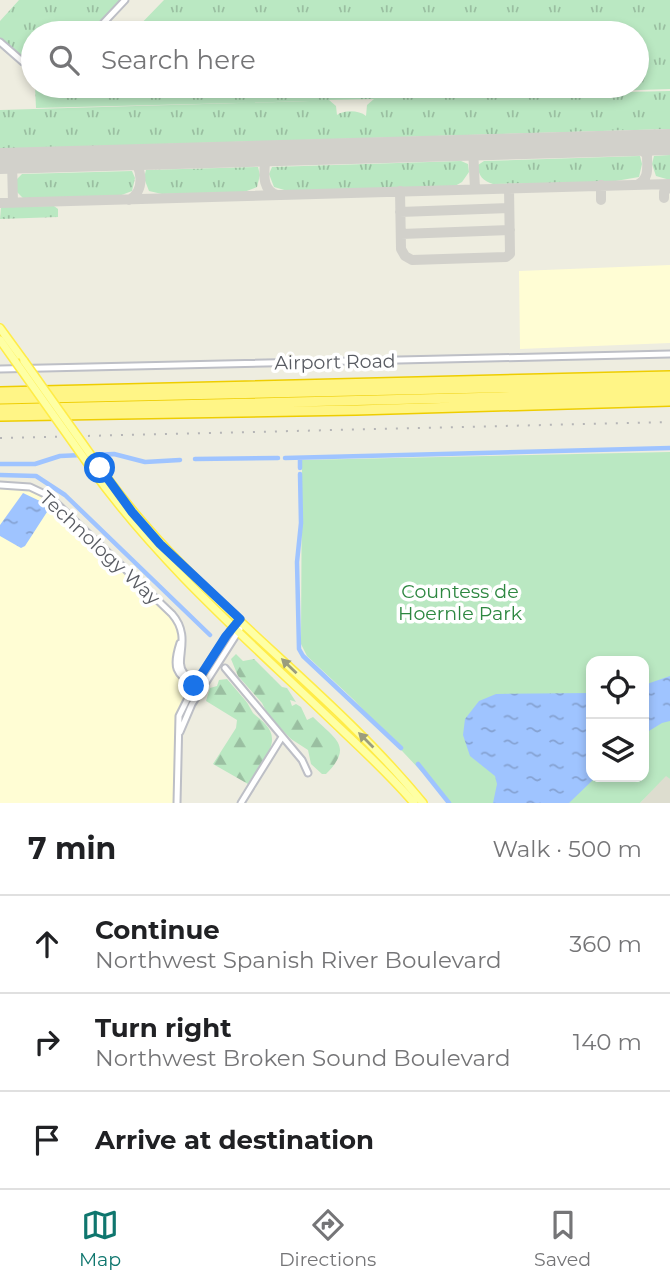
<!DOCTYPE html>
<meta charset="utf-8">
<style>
body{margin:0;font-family:Montserrat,sans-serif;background:#f6f6f6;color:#202124}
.controls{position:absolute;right:21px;bottom:21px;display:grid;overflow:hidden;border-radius:14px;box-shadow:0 4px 10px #0003}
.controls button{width:63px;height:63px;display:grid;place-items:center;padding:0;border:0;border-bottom:2px solid #e0e0e0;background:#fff;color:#202124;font:35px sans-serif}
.stop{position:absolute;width:21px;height:21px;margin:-16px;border:5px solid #1a73e8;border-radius:50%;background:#fff}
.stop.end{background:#1a73e8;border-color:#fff;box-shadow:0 2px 7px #0008}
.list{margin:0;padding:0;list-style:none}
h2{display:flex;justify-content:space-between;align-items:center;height:91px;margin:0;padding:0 28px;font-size:30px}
h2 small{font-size:23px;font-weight:400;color:#757577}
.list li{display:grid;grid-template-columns:46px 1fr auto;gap:21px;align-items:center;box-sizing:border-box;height:98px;padding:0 28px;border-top:2px solid #e0e0e0}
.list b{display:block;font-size:26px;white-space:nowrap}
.list p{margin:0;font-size:23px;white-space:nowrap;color:#757577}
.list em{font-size:23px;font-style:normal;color:#757577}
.icon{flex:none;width:38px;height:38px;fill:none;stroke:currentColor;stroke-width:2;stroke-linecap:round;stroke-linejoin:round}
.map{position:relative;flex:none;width:670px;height:803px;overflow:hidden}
.search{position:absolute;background:#fff;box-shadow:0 4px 10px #0003;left:21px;right:21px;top:21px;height:77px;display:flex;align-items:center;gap:18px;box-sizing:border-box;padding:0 24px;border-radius:38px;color:#757577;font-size:26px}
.sheet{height:385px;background:#fff}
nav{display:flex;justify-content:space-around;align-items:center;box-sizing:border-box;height:98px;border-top:2px solid #e0e0e0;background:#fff;font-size:19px;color:#757577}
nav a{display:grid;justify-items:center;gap:4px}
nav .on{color:#0f766e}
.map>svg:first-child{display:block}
.commercial{fill:#fffdd4}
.education{fill:#ddddcf}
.grass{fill:url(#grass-tufts);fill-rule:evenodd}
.forest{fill:url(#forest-firs)}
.park{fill:#bae8c2;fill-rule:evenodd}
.water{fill:url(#water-ripples)}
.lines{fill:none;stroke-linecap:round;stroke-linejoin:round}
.canal{stroke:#9fc4ff;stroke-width:4.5}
.taxiway{stroke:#d2d1cb;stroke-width:10}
.runway{stroke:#d2d1cb;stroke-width:26}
.minor-casing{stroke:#bdbfc6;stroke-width:9}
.major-casing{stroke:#ffec48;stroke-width:10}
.highway-casing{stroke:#eecd00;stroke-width:12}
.minor{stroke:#fff;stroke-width:5}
.major{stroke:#feffa4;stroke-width:7}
.highway{stroke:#fff586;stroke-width:9}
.rail{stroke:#b5b5b6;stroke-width:2;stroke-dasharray:2 9;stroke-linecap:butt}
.major-bridge-casing{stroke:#ffec48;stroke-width:10;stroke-linecap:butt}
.major-bridge{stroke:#feffa4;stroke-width:7}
.oneway{fill:#9b9d7d}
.route{stroke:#1a73e8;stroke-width:9}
.labels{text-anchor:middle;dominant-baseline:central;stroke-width:7;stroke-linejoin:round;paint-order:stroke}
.street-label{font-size:19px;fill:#595c63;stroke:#fff}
.park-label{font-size:19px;fill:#2d8740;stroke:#fff}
</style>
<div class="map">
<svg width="670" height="803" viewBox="0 0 670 803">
<defs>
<pattern id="grass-tufts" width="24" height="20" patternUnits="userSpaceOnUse" patternTransform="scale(1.75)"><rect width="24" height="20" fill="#bae8c2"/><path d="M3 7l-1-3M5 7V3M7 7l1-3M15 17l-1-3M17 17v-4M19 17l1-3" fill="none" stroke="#9abfa1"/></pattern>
<pattern id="forest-firs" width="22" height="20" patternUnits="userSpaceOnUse" patternTransform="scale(1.75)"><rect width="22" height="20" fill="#bae8c2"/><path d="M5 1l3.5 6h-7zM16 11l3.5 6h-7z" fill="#9abfa1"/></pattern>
<pattern id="water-ripples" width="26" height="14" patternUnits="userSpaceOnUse" patternTransform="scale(1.75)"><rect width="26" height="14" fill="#9fc4ff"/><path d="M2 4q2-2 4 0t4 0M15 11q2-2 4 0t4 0" fill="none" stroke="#85a2d2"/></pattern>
</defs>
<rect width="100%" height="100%" fill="#eeede0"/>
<path class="commercial" d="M670 265V343L520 349 519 271Z
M0 485H19L49 496 172 614 183 637 176 659 194 686 182 707 177 803H0Z"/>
<path class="education" d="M666 775 670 779V803H640Z"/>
<path class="grass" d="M19 0H121L90 33H33V63L22 57 0 38V21Z
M164 0H670V89L453 96 670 91V129L0 149V110L310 101 36 108 35 86H637V33H132ZM374 99 367 105 366 116C359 110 344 110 337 115L336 106 329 100Z
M670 155V180L656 176 652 164 654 156Z
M640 156 642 164 639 177 610 182 493 184C483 181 478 176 478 165L484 161Z
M461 161 468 164 469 172 462 182 455 186 288 191 274 187 269 174 272 167Z
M258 167 260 175 257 187 244 192 162 194 149 191 144 178 146 170Z
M132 171 135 178 132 191 119 196 24 199 17 192 16 180 22 174Z
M54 206 58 209V217L0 219 1 207Z"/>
<path class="forest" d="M236 654 243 661 254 659 282 687 287 688 296 702 290 700 292 706 296 704 301 707 307 720 313 717C335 739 354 746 326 774H322L311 764 308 750 291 739 268 715 262 703 238 676 231 659Z
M227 679C233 686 239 693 245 700 249 704 251 711 254 714 262 721 273 728 272 741 271 754 254 773 248 784L213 764 236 728 237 720 206 701 210 688 217 686 219 680Z"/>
<path class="park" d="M670 452V779L666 776 640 803H448L437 788 354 700 307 656 301 644 302 460ZM591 661H644V777H591Z"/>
<path class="water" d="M23 493 42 502 47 512 25 546 21 548 0 536V525Z
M670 676V721L662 723 644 734V685Z
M591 693V777H596L569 803H493L497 784 495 776 470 756 463 735 465 719 479 701 496 694Z"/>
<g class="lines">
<path class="canal" d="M90 455 114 454 145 462 180 460
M285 458 670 448
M300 458V468
M195 459 278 458
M0 464H35L60 456 82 455
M300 474 301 523 297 562 299 649 303 656 401 748
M0 475 36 476 65 495 210 635
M418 764 449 803"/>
<path class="taxiway" d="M636 143 647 155C647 167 650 179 637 185
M473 148 475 189
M275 153 265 162C264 175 262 190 277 195
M254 154 261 158 265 165
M647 155 650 148 658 142
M128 158C144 165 145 192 129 200
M12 161 13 203
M601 185V200
M400 191 401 249 405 256 412 260 506 257 510 254 509 188
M664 198V192L670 186
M0 203 670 184
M400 212 509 208
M401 234 510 230"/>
<path class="runway" d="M0 161 670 142"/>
<defs>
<path id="minor" d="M94 33 125 0
M0 42 23 62 33 66
M0 369 670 354
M0 485 30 487 49 496 172 614C193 638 173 660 184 673 189 679 197 683 203 687
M180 643C172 667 175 674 196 687
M225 668 302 760 308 773
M180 732 192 704 240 629
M177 803 179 716 196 682 235 624
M241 803 282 737"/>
<path id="major" d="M0 328 24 361
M0 340 15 361
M91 468C157 560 241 634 323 712 354 742 386 770 414 803
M100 468C190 596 325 683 423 803"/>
<path id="highway" d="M0 392 670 376
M0 399 670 384
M0 409 670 393
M0 416 356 410 670 401"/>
</defs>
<use href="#minor" class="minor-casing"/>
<use href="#major" class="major-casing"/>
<use href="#highway" class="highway-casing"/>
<use href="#minor" class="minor"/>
<use href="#major" class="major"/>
<use href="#highway" class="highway"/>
<path class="rail" d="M0 438 670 422"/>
<defs>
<path id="major-bridge" d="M15 361 91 468
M24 361 100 468"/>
</defs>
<use href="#major-bridge" class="major-bridge-casing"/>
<use href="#major-bridge" class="major-bridge"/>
</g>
<defs><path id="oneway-solid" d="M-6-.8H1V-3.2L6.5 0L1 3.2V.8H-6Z" transform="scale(1.75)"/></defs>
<g class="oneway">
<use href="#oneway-solid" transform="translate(289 666) rotate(-136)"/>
<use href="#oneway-solid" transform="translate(366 740) rotate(-135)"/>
</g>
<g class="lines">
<path class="route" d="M100 468 132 512 160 544 240 619 226 636 194 686"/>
</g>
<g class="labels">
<g class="street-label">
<text transform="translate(335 362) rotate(-1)">Airport Road</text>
<text transform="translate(100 548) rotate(43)">Technology Way</text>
</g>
<g class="park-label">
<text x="460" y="591">Countess de<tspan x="460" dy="22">Hoernle Park</tspan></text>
</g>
</g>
</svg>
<div class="controls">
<button><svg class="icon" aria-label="locate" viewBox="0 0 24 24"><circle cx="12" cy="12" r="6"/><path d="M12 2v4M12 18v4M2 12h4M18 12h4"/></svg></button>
<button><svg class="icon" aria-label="layers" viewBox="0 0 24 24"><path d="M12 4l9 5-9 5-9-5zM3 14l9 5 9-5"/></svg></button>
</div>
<div class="stop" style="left:100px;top:468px"></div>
<div class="stop end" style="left:194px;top:686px"></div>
<div class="search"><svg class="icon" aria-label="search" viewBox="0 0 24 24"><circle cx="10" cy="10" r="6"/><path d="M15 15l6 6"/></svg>Search here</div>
</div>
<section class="sheet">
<h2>7 min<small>Walk · 500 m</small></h2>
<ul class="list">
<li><svg class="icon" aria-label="ahead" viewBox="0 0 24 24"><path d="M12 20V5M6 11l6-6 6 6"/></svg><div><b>Continue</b><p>Northwest Spanish River Boulevard</p></div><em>360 m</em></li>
<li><svg class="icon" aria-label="right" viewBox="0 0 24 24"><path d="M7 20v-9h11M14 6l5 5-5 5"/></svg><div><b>Turn right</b><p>Northwest Broken Sound Boulevard</p></div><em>140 m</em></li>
<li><svg class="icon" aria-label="arrive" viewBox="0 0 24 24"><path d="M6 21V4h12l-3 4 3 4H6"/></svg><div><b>Arrive at destination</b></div></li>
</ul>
</section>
<nav>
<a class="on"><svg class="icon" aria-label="map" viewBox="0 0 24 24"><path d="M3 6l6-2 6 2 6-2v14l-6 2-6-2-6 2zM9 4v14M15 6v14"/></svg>Map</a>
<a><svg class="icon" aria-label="directions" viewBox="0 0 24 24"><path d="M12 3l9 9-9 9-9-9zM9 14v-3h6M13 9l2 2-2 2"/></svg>Directions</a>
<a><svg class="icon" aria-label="saved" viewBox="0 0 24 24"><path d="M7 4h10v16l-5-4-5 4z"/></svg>Saved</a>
</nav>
